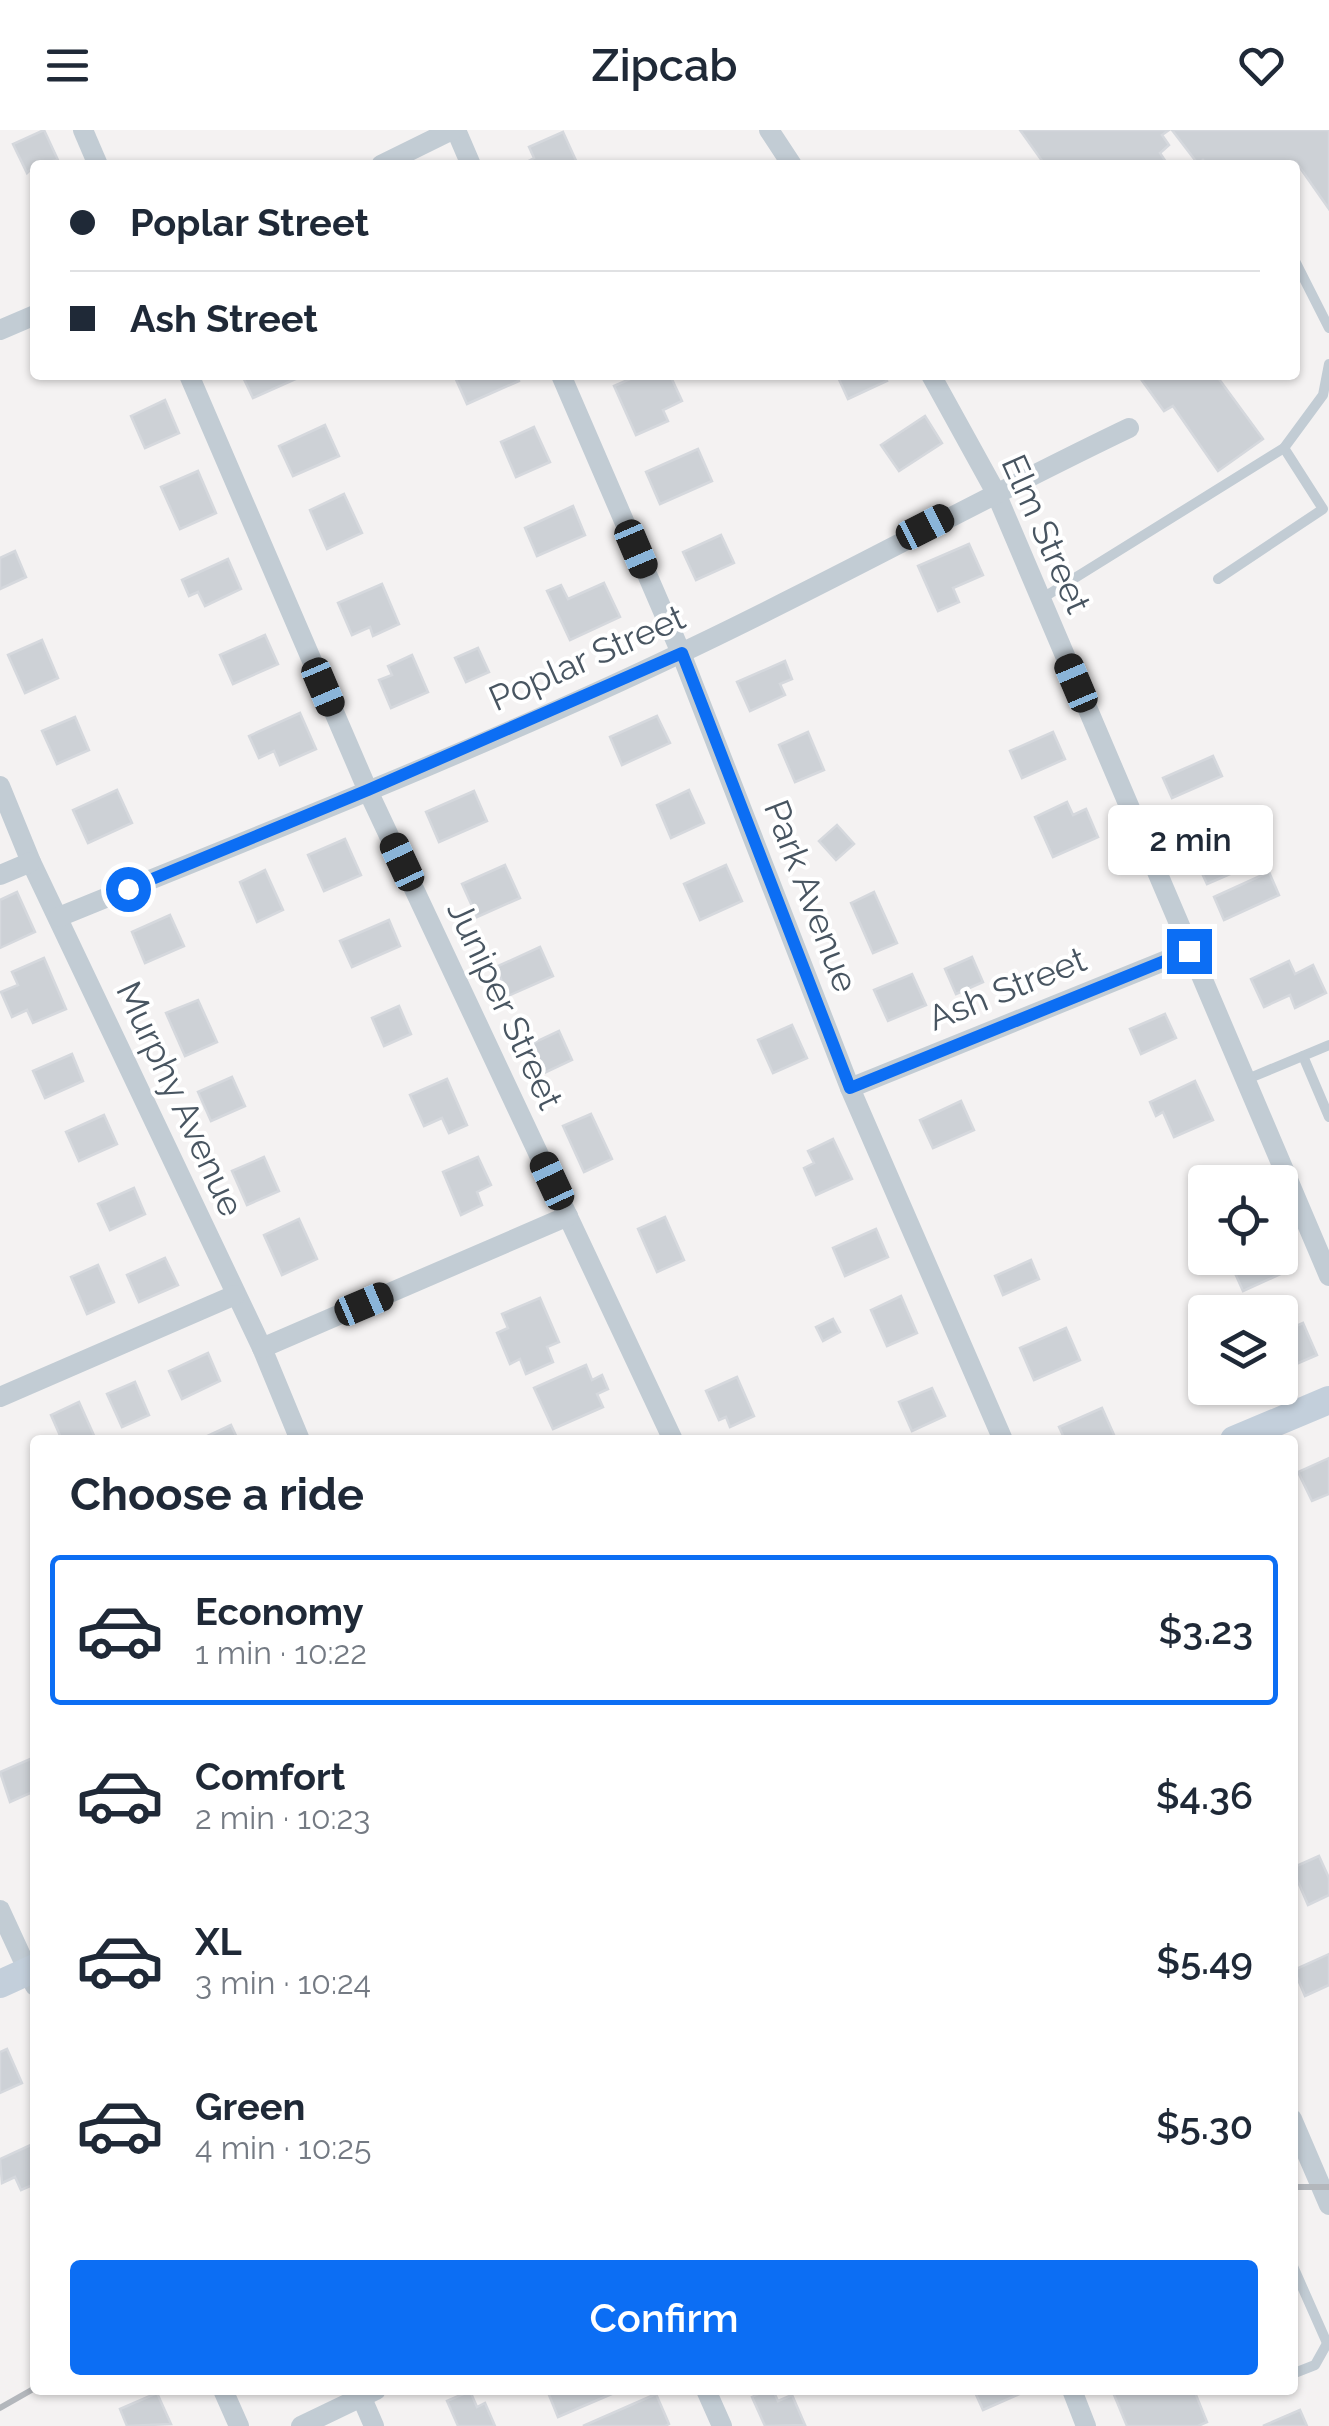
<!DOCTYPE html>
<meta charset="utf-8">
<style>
:root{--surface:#fff;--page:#f6f6f7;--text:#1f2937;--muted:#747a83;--line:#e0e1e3;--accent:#0c6ef4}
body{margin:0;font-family:Raleway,sans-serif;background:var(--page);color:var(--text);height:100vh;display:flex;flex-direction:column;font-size:38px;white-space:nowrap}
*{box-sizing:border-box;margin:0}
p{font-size:32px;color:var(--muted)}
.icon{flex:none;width:55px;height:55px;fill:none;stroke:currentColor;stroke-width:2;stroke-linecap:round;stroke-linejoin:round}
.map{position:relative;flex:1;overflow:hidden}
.panel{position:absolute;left:30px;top:1305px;width:1268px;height:960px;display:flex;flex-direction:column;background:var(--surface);border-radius:10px;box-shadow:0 2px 8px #0004}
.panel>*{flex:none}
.banner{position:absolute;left:30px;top:30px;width:1270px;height:220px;border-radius:10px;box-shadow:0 2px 8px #0004;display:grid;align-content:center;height:220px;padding:0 40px;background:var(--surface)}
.fabs{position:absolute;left:1188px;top:1035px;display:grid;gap:20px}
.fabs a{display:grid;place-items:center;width:110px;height:110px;border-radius:10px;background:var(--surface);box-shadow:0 2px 8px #0004;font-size:50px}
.end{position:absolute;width:45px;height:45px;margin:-22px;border:12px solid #0c6ef4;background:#fff;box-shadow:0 0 0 5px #fff}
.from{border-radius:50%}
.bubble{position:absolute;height:70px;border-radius:10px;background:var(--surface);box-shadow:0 2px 8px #0004;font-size:32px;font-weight:600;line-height:70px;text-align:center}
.car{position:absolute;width:30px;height:60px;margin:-30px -15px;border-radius:12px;box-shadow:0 0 8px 2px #0007;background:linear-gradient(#222 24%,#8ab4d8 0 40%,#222 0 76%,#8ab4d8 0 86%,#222 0)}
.banner b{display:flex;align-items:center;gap:35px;height:95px;font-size:38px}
.banner b+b{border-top:2px solid var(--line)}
.banner i{width:25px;height:25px;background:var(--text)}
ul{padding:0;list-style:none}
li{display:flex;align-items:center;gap:30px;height:150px;margin:0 20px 15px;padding:0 20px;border:5px solid transparent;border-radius:10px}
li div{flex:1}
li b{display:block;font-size:38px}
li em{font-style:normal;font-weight:600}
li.active{border-color:var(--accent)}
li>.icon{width:90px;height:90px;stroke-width:1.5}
h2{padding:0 40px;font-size:45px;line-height:120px}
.cta{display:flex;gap:20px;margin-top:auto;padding:20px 40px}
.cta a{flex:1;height:115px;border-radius:10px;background:var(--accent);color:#fff;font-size:40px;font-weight:600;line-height:115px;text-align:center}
header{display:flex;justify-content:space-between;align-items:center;height:130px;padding:0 40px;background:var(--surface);font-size:45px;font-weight:600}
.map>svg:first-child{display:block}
.building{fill:#cdd1d6;stroke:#d5d8dd;stroke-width:2.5}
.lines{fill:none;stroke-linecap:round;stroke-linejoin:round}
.lane{stroke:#c2ccd4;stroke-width:10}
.street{stroke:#c2ccd4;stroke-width:20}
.secondary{stroke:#c3cfdb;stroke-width:28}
.rail{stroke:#b3b7bc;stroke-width:6}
.route{stroke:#0c6ef4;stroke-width:12}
.labels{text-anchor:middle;stroke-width:8;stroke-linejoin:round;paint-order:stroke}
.street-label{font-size:35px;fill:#485561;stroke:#fff}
</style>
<header><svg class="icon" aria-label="menu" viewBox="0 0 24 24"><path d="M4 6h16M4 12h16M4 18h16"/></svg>Zipcab<svg class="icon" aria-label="heart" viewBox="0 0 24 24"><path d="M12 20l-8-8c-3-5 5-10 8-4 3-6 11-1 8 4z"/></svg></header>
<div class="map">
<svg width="1329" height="2296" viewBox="0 0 1329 2296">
<rect width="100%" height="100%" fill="#f4f2f2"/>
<!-- building -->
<g class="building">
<path d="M44,0L58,30L35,35L27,43L13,14Z"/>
<path d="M1020,0H1169L1162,5L1169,15L1160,23L1168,35H1045Z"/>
<path d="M1172,0H1329V79L1296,32L1207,35L1203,30L1198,34Z"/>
<path d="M563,2L578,35H521L534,28L529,17Z"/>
<path d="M242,245H296L298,248L253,268Z"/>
<path d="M454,245H517L519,251L467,274Z"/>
<path d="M639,245H670L682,271L663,280L668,291L636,305L614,256Z"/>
<path d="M837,245H884L887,251L848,269Z"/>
<path d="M1138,245H1216L1263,309L1218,341L1173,276L1164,281Z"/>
<path d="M165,270L179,303L145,318L131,286Z"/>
<path d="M925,286L942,313L899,341L881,315Z"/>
<path d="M325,295L339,326L293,346L279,316Z"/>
<path d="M534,297L550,332L516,347L501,312Z"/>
<path d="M698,319L712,351L660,374L646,342Z"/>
<path d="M198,341L216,383L180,399L161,357Z"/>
<path d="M344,364L362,403L327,419L310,380Z"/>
<path d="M573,376L585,405L537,426L525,398Z"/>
<path d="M721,405L734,433L696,450L683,422Z"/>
<path d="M969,414L983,445L953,458L959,472L938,481L918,436Z"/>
<path d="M15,421L26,447L0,459V428Z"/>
<path d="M228,429L241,459L205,476L198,462L189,466L182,450Z"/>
<path d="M604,453L620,487L570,510L547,461L561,455L568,469Z"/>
<path d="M382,454L399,494L373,506L370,497L352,505L338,473Z"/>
<path d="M265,505L278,534L233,554L220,525Z"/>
<path d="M42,510L58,548L25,563L8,525Z"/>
<path d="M478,518L489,542L466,552L455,528Z"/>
<path d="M412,525L428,562L391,578L379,550L392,545L388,536Z"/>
<path d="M785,531L792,549L780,554L785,565L750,581L737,552Z"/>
<path d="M300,583L316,619L280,635L274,621L259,628L249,606Z"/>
<path d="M657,586L670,613L622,635L610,607Z"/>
<path d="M75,587L89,620L57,634L42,601Z"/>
<path d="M808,602L824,640L795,652L779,615Z"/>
<path d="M1053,602L1065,629L1022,648L1010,621Z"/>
<path d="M1213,626L1222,646L1172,668L1163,648Z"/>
<path d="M117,660L132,693L88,713L73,680Z"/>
<path d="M689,660L704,693L671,708L657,675Z"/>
<path d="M474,661L487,691L439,712L426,682Z"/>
<path d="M1067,672L1073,685L1086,679L1098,707L1053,727L1035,687Z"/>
<path d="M837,695L854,714L836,730L819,711Z"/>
<path d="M1240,706L1253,734L1207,754L1194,726Z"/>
<path d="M345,709L361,745L324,761L308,725Z"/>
<path d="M505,735L520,768L477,787L462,754Z"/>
<path d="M726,735L742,771L700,790L684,754Z"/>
<path d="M265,740L283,780L257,792L240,752Z"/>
<path d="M1269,742L1279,765L1224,790L1214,767Z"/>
<path d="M17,762L35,802L0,818V770Z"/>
<path d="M874,762L897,813L873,823L851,773Z"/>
<path d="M170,785L184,816L145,833L132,802Z"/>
<path d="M389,790L400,816L352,837L340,811Z"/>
<path d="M540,817L553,846L508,866L496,837Z"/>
<path d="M972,827L983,852L956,864L945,839Z"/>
<path d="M44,828L66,879L33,893L27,880L12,887L1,862L18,855L12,842Z"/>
<path d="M1289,831L1295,844L1313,835L1326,863L1295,878L1290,865L1264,877L1251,849Z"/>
<path d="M912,844L926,875L888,891L874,860Z"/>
<path d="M198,870L217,912L185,926L166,883Z"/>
<path d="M399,876L411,904L384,916L372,888Z"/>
<path d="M1165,884L1176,908L1141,924L1130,899Z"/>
<path d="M792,895L807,928L773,943L758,910Z"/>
<path d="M559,901L572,930L544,943L531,914Z"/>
<path d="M72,924L83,951L45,968L33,941Z"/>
<path d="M232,947L245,976L211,991L198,962Z"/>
<path d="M447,949L467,995L449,1003L442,988L424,996L410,965Z"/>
<path d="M1195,951L1213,990L1174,1007L1163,982L1156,986L1150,972Z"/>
<path d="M961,971L974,1000L933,1018L920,990Z"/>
<path d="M591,984L612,1029L584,1042L563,996Z"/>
<path d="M104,985L117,1014L79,1031L66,1002Z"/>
<path d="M833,1009L852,1049L816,1065L804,1038L814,1033L808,1021Z"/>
<path d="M264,1027L279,1061L247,1075L232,1041Z"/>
<path d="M478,1027L491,1055L477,1062L482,1075L461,1085L443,1042Z"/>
<path d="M1233,1039L1239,1052H1205L1204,1085L1192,1058Z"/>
<path d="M134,1058L145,1084L110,1100L98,1074Z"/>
<path d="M665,1087L684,1130L657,1142L638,1099Z"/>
<path d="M299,1089L317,1129L282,1145L264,1105Z"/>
<path d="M876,1099L888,1127L845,1146L833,1118Z"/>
<path d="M165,1128L178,1155L139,1172L127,1145Z"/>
<path d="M1241,1128H1276L1283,1143L1243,1161L1230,1132Z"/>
<path d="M1031,1130L1039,1149L1003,1165L995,1146Z"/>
<path d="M98,1135L114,1172L87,1184L71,1147Z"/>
<path d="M901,1166L917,1203L887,1216L871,1180Z"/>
<path d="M540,1168L559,1212L547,1217L553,1232L526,1244L520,1229L510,1234L497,1203L508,1198L502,1184Z"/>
<path d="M833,1189L840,1202L823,1211L816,1197Z"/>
<path d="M1303,1193L1317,1225L1280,1241V1203Z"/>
<path d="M1066,1198L1080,1230L1034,1250L1020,1218Z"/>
<path d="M208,1223L220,1251L182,1269L169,1241Z"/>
<path d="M586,1235L592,1250L602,1245L608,1259L597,1264L603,1277L553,1299L534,1258Z"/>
<path d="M737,1247L754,1286L730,1297L726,1287L719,1290L706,1261Z"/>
<path d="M135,1252L149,1285L122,1297L107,1264Z"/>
<path d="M932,1258L945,1286L912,1301L899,1272Z"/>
<path d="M79,1272L96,1310H62L51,1285Z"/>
<path d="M1102,1278L1115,1307L1065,1310L1059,1297Z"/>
<path d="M231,1295L238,1310H199Z"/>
<path d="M1329,1328V1364L1312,1371L1298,1342Z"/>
<path d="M35,1627V1661L10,1672L0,1642Z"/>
<path d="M1319,1726L1329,1748V1765L1308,1775L1292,1738Z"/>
<path d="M1329,1824V1855L1305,1866L1294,1840Z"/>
<path d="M7,1919L22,1953L0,1963V1922Z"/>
<path d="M35,2013V2054L21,2060L15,2047L2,2053L0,2029Z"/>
<path d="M547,2260H621L558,2287Z"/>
<path d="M766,2260H773L778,2271L792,2265L805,2295L765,2296L752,2267Z"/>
<path d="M974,2260H1024V2262L983,2280Z"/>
<path d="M1112,2260H1194L1207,2292L1198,2296H1127Z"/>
<path d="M470,2261L477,2277L485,2273L495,2296H458L447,2271Z"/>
<path d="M157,2263L171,2294L127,2296L120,2279Z"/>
<path d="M656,2264L669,2294L665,2296H583Z"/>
<path d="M1300,2280L1307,2296H1263Z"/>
</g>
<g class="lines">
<!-- lane -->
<g class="lane">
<path d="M1295,131L1329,198"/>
<path d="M1218,449L1323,379L1284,318"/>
<path d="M1041,469L1284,318L1323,265L1329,234"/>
<path d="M1303,926L1329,987"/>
<path d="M1245,950L1329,915"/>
<path d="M1292,2134L1327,2213"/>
<path d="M1292,2244L1315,2235L1329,2210"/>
</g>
<!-- street -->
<g class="street">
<path d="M83,0L98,35"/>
<path d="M456,0L471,35"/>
<path d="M769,0L792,35"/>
<path d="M381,35L452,0"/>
<path d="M0,200L35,185"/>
<path d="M189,245L368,661L673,1310"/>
<path d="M561,245L681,523L850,958L1003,1310"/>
<path d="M931,245L995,361L1329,1146"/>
<path d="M0,656L31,732L262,1218L300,1310"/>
<path d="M0,745L31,732"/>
<path d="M59,787C267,702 478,620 681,523C832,452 978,370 1129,298"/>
<path d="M850,958L1189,821"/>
<path d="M262,1218L568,1086"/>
<path d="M0,1267L235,1165"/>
<path d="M0,1780L35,1856"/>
<path d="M1292,1989L1329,2075"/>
<path d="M223,2260L239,2296"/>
<path d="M706,2260L722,2296"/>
<path d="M1072,2260L1086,2296"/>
<path d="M361,2266L374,2296"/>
<path d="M301,2296L376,2260"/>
</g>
<!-- secondary -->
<g class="secondary">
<path d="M1234,1310L1329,1270"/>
<path d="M0,1854L35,1838"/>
</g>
<!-- rail -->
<g class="rail">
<path d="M1292,2057H1329"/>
<path d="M0,2278L35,2258"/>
</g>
</g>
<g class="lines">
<!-- route -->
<path class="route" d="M128,759L368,660L682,523L850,958L1189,821"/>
</g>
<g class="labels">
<!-- street labels -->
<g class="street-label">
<text transform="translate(1046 404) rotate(66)" y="12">Elm Street</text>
<text transform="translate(587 528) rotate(-24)" y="12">Poplar Street</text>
<text transform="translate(811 766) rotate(69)" y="12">Park Avenue</text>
<text transform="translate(1007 859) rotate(-22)" y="12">Ash Street</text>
<text transform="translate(505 875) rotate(65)" y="12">Juniper Street</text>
<text transform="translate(180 969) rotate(65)" y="12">Murphy Avenue</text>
</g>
</g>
</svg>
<div class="fabs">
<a><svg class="icon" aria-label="locate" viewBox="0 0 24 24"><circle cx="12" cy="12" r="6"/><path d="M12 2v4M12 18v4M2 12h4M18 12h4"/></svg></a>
<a><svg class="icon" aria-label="layers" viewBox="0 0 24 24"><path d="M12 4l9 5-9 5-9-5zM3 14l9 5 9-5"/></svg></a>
</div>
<i class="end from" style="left:128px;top:759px"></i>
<i class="end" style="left:1189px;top:821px"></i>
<div class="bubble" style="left:1108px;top:675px;width:165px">2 min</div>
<i class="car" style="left:925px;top:397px;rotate:63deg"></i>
<i class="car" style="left:636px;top:419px;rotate:157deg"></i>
<i class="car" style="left:1076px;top:553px;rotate:337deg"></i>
<i class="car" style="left:323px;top:557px;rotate:157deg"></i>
<i class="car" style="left:402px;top:732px;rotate:335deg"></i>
<i class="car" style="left:552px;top:1051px;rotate:335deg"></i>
<i class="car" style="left:364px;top:1174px;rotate:67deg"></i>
<div class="banner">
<b><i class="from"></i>Poplar Street</b>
<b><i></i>Ash Street</b>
</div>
<section class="panel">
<h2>Choose a ride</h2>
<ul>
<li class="active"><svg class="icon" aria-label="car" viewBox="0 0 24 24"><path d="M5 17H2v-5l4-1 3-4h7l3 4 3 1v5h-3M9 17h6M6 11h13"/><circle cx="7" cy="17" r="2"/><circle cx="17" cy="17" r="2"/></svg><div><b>Economy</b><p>1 min · 10:22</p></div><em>$3.23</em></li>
<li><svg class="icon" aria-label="car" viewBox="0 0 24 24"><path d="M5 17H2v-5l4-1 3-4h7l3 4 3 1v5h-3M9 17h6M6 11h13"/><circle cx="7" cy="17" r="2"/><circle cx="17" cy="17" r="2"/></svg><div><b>Comfort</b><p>2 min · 10:23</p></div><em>$4.36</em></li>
<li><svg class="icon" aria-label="car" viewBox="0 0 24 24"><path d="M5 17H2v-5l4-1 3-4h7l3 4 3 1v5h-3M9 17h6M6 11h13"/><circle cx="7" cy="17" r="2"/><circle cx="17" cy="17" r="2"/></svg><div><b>XL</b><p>3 min · 10:24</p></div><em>$5.49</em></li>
<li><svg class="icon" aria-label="car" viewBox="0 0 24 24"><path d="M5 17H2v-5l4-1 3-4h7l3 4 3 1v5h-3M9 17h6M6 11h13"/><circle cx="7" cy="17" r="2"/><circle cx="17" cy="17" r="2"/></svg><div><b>Green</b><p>4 min · 10:25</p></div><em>$5.30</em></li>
</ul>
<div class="cta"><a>Confirm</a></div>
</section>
</div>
